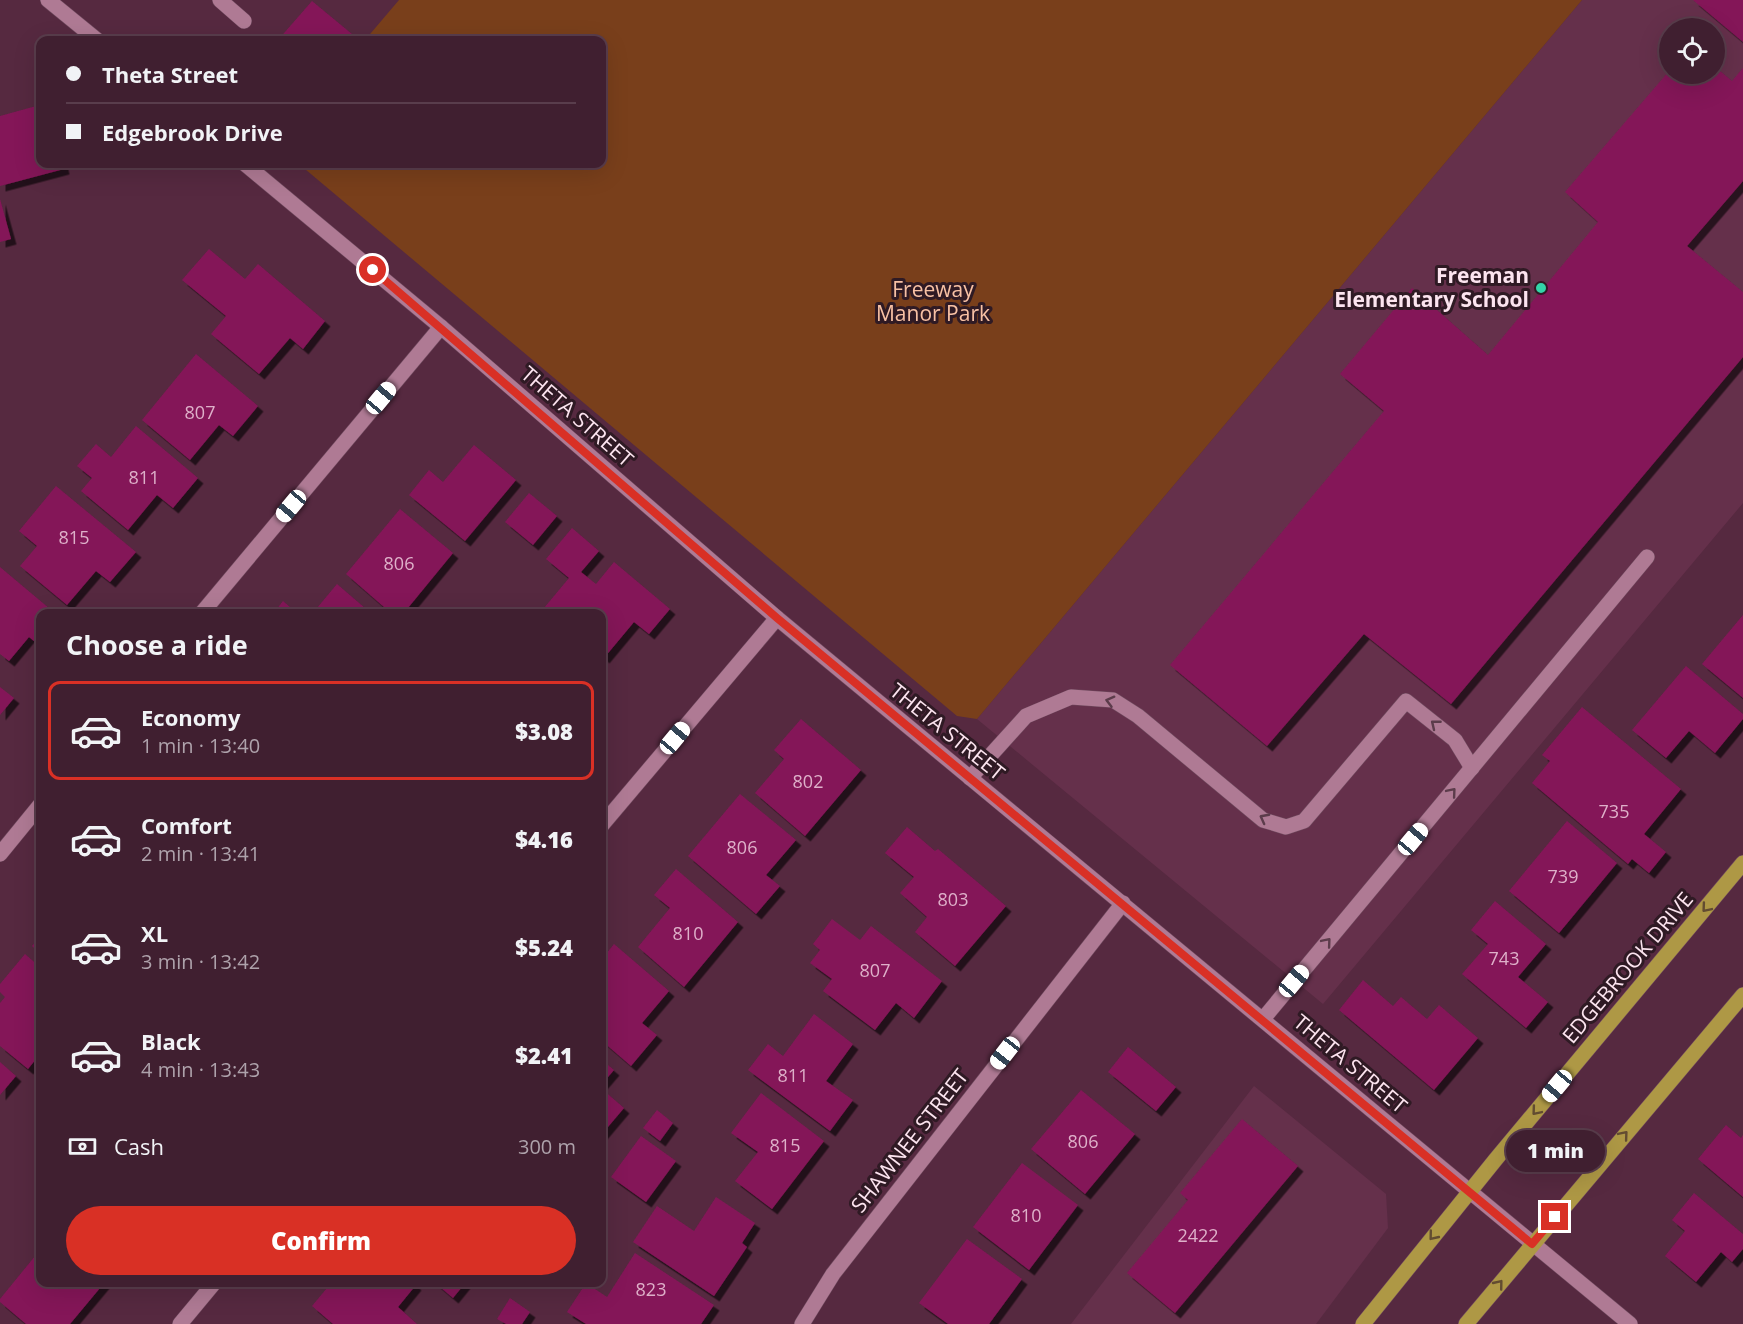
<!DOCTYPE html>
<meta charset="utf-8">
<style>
:root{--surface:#401f30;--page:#472738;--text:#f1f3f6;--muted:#aea2ab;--line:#593d4c;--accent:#d93025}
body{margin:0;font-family:"Open Sans",sans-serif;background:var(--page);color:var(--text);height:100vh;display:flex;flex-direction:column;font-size:22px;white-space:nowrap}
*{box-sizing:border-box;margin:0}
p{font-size:20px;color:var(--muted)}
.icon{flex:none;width:33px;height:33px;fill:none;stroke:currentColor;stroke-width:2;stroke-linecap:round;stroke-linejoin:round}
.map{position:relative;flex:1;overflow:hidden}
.panel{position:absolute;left:36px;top:609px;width:570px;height:678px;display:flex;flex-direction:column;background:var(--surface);border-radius:12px;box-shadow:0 6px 24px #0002,0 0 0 2px var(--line)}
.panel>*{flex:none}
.hud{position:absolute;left:36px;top:36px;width:570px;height:132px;border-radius:12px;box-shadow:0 6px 24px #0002,0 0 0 2px var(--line);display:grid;align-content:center;height:132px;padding:0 30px;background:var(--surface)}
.buttons{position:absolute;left:1659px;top:18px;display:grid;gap:12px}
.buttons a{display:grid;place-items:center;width:66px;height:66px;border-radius:50%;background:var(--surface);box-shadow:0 6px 24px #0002,0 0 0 2px var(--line);font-size:30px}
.end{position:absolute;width:27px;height:27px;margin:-14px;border:8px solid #d93025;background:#fff;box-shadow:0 0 0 3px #fff}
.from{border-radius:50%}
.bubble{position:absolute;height:42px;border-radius:21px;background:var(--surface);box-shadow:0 6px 24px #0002,0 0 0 2px var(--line);font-size:20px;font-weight:800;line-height:42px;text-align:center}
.car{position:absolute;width:18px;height:36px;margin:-18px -9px;border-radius:8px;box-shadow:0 0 4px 2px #0007;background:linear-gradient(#fff 24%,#345 0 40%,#fff 0 76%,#345 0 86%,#fff 0)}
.hud b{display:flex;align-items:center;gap:21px;height:57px;font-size:22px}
.hud b+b{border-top:2px solid var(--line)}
.hud i{width:15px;height:15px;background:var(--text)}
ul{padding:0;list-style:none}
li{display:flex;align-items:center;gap:18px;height:99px;margin:0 12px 9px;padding:0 18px;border:3px solid transparent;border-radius:12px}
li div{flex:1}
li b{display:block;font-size:22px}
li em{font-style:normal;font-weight:800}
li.on{border-color:var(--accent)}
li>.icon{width:54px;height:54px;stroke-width:1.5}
h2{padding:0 30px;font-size:27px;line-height:72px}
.pay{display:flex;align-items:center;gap:15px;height:66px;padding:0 30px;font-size:22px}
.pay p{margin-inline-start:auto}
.action{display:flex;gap:12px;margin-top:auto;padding:12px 30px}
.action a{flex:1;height:69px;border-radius:36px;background:var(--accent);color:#fff;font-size:24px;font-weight:800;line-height:69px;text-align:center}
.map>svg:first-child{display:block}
.built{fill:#65304b;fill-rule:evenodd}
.green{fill:#793f1b}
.building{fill:#841558;filter:url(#shadow)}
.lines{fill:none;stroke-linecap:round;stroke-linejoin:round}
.minor-casing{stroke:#704b5f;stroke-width:16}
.major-casing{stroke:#704b5f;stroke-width:16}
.minor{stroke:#af7a94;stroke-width:15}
.major{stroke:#ae9845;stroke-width:15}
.oneway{stroke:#5c3c4b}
.oneway2{stroke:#624c31}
.route{stroke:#d93025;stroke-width:8}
.poi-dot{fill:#33d4a8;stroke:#2f1a24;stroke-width:2}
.labels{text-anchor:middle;stroke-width:6;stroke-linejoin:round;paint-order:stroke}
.number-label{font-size:18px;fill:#deb0c9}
.poi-label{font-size:21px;font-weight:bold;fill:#fce4ef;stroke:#2f1a24;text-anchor:end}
.park-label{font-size:21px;fill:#f8c1a4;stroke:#2f1a24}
.street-label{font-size:21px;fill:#fce4ef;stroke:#2f1a24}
</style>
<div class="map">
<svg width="1743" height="1324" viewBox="0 0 1743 1324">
<defs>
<filter id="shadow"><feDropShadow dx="5.5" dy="5.5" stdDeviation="0" flood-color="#0009"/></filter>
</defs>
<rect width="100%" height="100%" fill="#562940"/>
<!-- built -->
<g class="built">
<path d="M1582,0H1743V503L1323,1004L977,719ZM1670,28H1714V74H1670Z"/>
<path d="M1254,1086L1386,1194L1388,1228L1316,1324H1071Z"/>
</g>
<!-- green -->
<path class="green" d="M399,0H1582L977,719L957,716L299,164H602V40H365Z"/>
<!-- building -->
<g class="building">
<path d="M1693,0H1743V42Z"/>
<path d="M312,1L358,39L357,40H278Z"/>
<path d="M1714,66L1732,81L1743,68V181L1687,246L1743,292V357L1451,704L1364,634L1267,746L1170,665L1384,411L1340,374L1412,288L1488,355L1598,222L1565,192L1670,70V74H1714Z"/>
<path d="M40,105V164H63L64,169L0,186V116Z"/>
<path d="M0,199L11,239L0,242Z"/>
<path d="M209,249L245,279L258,264L325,321L303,349L290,338L259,374L211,334L226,316L182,280Z"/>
<path d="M196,354L258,406L233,436L219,425L190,460L142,420Z"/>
<path d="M136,426L198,478L173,508L157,495L128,530L81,491L92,478L77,466L96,444L111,457Z"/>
<path d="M474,445L516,480L465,541L409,495L429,470L443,482Z"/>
<path d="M56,486L136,552L110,582L96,571L67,605L20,566L37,546L19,531Z"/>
<path d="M529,493L557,516L533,545L505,522Z"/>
<path d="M400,509L453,553L403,614H392L346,574Z"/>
<path d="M572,528L599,551L581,572L596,584L614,562L670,609L649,634L634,622L604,658L602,656V614H551L544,608L569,578L546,559Z"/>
<path d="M0,567L56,614H40V646L29,637L9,661L0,654Z"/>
<path d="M337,584L372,614H312Z"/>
<path d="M283,601L298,614H273Z"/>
<path d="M1743,615V698L1702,664Z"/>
<path d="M1686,666L1743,714V719L1715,753L1689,731L1666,758L1632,730Z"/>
<path d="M0,687L14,698L0,715Z"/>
<path d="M1582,707L1681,789L1644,834L1666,852L1649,873L1632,859L1628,864L1532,783L1550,761L1542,755Z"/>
<path d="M801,719L861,770L805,836L755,793L784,759L774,750Z"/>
<path d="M740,794L796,840L766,875L780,886L756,914L688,856Z"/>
<path d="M1567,821L1617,863L1559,933L1509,891Z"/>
<path d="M907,827L935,851L938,849L1006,906L955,966L915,932L927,917L900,893L914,877L885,853Z"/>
<path d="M676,869L738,922L684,987L638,947L670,908L654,895Z"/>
<path d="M1495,901L1546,944L1518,977L1548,1002L1526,1028L1462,974L1488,944L1471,930Z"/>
<path d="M832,919L860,940L871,926L942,981L914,1018L896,1003L875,1030L823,991L832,979L810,963L820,950L813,944Z"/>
<path d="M40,937V953L32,946Z"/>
<path d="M614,944L669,991L642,1023L657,1035L631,1066L602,1041V959Z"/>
<path d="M25,954L40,967V1054L28,1069L0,1046V1003L5,997L0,992V984Z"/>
<path d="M1363,980L1393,1006L1401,997L1427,1019L1439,1005L1478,1038L1434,1090L1339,1010Z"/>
<path d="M814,1014L853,1044L826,1081L853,1100L830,1131L748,1070L768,1044L783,1056Z"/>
<path d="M1128,1047L1176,1087L1156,1111L1108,1072Z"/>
<path d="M602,1060L614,1070L602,1084Z"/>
<path d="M0,1062L16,1076L0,1095Z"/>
<path d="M602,1089L624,1108L602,1134Z"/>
<path d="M1081,1090L1135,1134L1085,1194L1031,1149Z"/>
<path d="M761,1093L824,1141L772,1209L735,1181L758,1152L731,1133Z"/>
<path d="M657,1110L673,1123L660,1141L643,1128Z"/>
<path d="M1242,1119L1298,1166L1175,1313L1127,1273L1188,1200L1180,1193Z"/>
<path d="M1726,1125L1741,1138L1743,1135V1197L1698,1159Z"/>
<path d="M641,1136L676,1161L646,1202L611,1177Z"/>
<path d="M1022,1163L1078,1205L1029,1270L973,1227Z"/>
<path d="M1694,1193L1743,1234V1249L1732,1262L1721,1252L1696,1282L1665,1256L1685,1231L1672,1220Z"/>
<path d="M716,1197L755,1223L742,1243L747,1247L714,1296L633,1242L657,1206L694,1231Z"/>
<path d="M967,1239L1022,1279L989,1324H948L919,1303Z"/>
<path d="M40,1250V1282H105L70,1324H26L0,1302V1299Z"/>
<path d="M635,1253L714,1305L701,1324H586L567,1312L586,1283L607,1297Z"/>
<path d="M332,1282H413L416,1285L398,1307L417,1324H333L312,1306Z"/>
<path d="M434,1282H466L453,1298Z"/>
<path d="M510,1298L530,1312L522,1324H506L497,1319Z"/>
</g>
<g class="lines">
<defs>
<g id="minor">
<path d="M48,0L97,40"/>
<path d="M220,0L244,21"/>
<path d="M245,164L441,327L777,618L1630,1324"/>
<path d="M201,614L441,327"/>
<path d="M970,778L1026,716L1071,697L1113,700L1138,716L1263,820L1286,827L1304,821L1406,701L1455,740L1472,768"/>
<path d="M602,825L777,618"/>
<path d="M0,854L40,805"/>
<path d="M1263,1019L1647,557"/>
<path d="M180,1324L215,1282"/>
<path d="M802,1324L833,1274L1123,903"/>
</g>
<g id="major">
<path d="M1363,1324L1496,1159L1743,863"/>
<path d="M1466,1324L1743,995"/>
</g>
</defs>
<!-- minor casing -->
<use href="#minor" class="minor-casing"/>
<!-- major casing -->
<use href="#major" class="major-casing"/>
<!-- minor -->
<use href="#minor" class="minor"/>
<!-- major -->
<use href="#major" class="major"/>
</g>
<!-- one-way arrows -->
<defs><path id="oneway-chevron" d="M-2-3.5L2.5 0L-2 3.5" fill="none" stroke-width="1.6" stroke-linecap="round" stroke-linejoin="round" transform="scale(1.5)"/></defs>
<g class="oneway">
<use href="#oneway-chevron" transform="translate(1110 701) rotate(-165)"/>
<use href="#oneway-chevron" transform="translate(1435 724) rotate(-141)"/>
<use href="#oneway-chevron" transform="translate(1452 792) rotate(-50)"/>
<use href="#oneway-chevron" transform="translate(1264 818) rotate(-152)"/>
<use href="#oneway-chevron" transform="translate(1327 942) rotate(-50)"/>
</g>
<g class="oneway2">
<use href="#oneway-chevron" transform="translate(1706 908) rotate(130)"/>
<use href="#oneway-chevron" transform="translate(1536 1111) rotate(130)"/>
<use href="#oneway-chevron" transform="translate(1624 1135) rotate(-50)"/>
<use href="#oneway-chevron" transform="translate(1433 1236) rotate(129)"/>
<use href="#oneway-chevron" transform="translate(1499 1284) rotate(-51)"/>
</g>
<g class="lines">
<!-- route -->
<path class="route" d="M373,270L777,618L1532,1244L1555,1217"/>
</g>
<!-- markers -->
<circle class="poi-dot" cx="1541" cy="288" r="6"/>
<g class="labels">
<!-- number labels -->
<g class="number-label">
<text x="200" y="419">807</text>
<text x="144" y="484">811</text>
<text x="74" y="544">815</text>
<text x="399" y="570">806</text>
<text x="808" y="788">802</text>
<text x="1614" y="818">735</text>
<text x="742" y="854">806</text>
<text x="1563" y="883">739</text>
<text x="953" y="906">803</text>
<text x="688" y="940">810</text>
<text x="1504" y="965">743</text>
<text x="875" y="977">807</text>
<text x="793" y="1082">811</text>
<text x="1083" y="1148">806</text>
<text x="785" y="1152">815</text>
<text x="1026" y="1222">810</text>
<text x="1198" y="1242">2422</text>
<text x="651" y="1296">823</text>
</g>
<!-- poi labels -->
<g class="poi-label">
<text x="1529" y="283">Freeman<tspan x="1529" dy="24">Elementary School</tspan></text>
</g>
<!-- park labels -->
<g class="park-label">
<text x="933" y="297">Freeway<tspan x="933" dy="24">Manor Park</tspan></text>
</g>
<!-- street labels -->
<g class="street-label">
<text transform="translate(577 417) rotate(41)" y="7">THETA STREET</text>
<text transform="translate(947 732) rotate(39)" y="7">THETA STREET</text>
<text transform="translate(1628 968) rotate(-50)" y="7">EDGEBROOK DRIVE</text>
<text transform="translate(1350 1064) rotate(40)" y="7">THETA STREET</text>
<text transform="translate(910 1141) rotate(-52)" y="7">SHAWNEE STREET</text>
</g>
</g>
</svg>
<div class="buttons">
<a><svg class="icon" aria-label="locate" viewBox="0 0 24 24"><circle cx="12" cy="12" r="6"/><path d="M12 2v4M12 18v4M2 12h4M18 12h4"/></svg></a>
</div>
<i class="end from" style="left:373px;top:270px"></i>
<i class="end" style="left:1555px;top:1217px"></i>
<div class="bubble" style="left:1506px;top:1130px;width:99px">1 min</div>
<i class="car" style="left:381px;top:398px;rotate:40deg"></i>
<i class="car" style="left:291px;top:506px;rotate:220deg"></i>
<i class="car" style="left:675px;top:738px;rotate:40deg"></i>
<i class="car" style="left:1413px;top:839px;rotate:40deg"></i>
<i class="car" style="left:1294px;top:981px;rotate:40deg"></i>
<i class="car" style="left:1005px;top:1053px;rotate:218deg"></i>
<i class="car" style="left:1557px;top:1086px;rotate:220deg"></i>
<div class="hud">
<b><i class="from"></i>Theta Street</b>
<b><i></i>Edgebrook Drive</b>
</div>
<section class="panel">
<h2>Choose a ride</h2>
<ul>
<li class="on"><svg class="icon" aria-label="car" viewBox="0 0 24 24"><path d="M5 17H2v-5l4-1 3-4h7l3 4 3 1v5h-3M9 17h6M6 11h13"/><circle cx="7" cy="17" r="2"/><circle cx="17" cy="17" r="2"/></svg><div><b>Economy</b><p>1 min · 13:40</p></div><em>$3.08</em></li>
<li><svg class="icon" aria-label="car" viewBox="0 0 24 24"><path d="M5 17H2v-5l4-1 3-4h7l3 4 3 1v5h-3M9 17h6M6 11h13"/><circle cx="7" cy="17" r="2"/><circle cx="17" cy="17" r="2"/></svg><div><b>Comfort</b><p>2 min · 13:41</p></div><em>$4.16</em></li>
<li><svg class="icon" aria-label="car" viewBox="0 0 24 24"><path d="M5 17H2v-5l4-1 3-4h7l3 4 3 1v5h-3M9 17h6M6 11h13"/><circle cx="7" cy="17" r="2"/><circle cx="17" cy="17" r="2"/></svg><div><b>XL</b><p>3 min · 13:42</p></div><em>$5.24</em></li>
<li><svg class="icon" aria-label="car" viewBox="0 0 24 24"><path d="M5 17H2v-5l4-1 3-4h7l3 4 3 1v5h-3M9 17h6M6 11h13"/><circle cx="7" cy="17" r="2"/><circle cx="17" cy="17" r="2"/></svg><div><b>Black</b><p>4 min · 13:43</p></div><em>$2.41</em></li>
</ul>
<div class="pay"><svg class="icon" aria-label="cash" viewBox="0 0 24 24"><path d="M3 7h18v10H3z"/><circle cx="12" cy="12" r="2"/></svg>Cash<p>300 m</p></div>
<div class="action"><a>Confirm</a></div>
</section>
</div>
